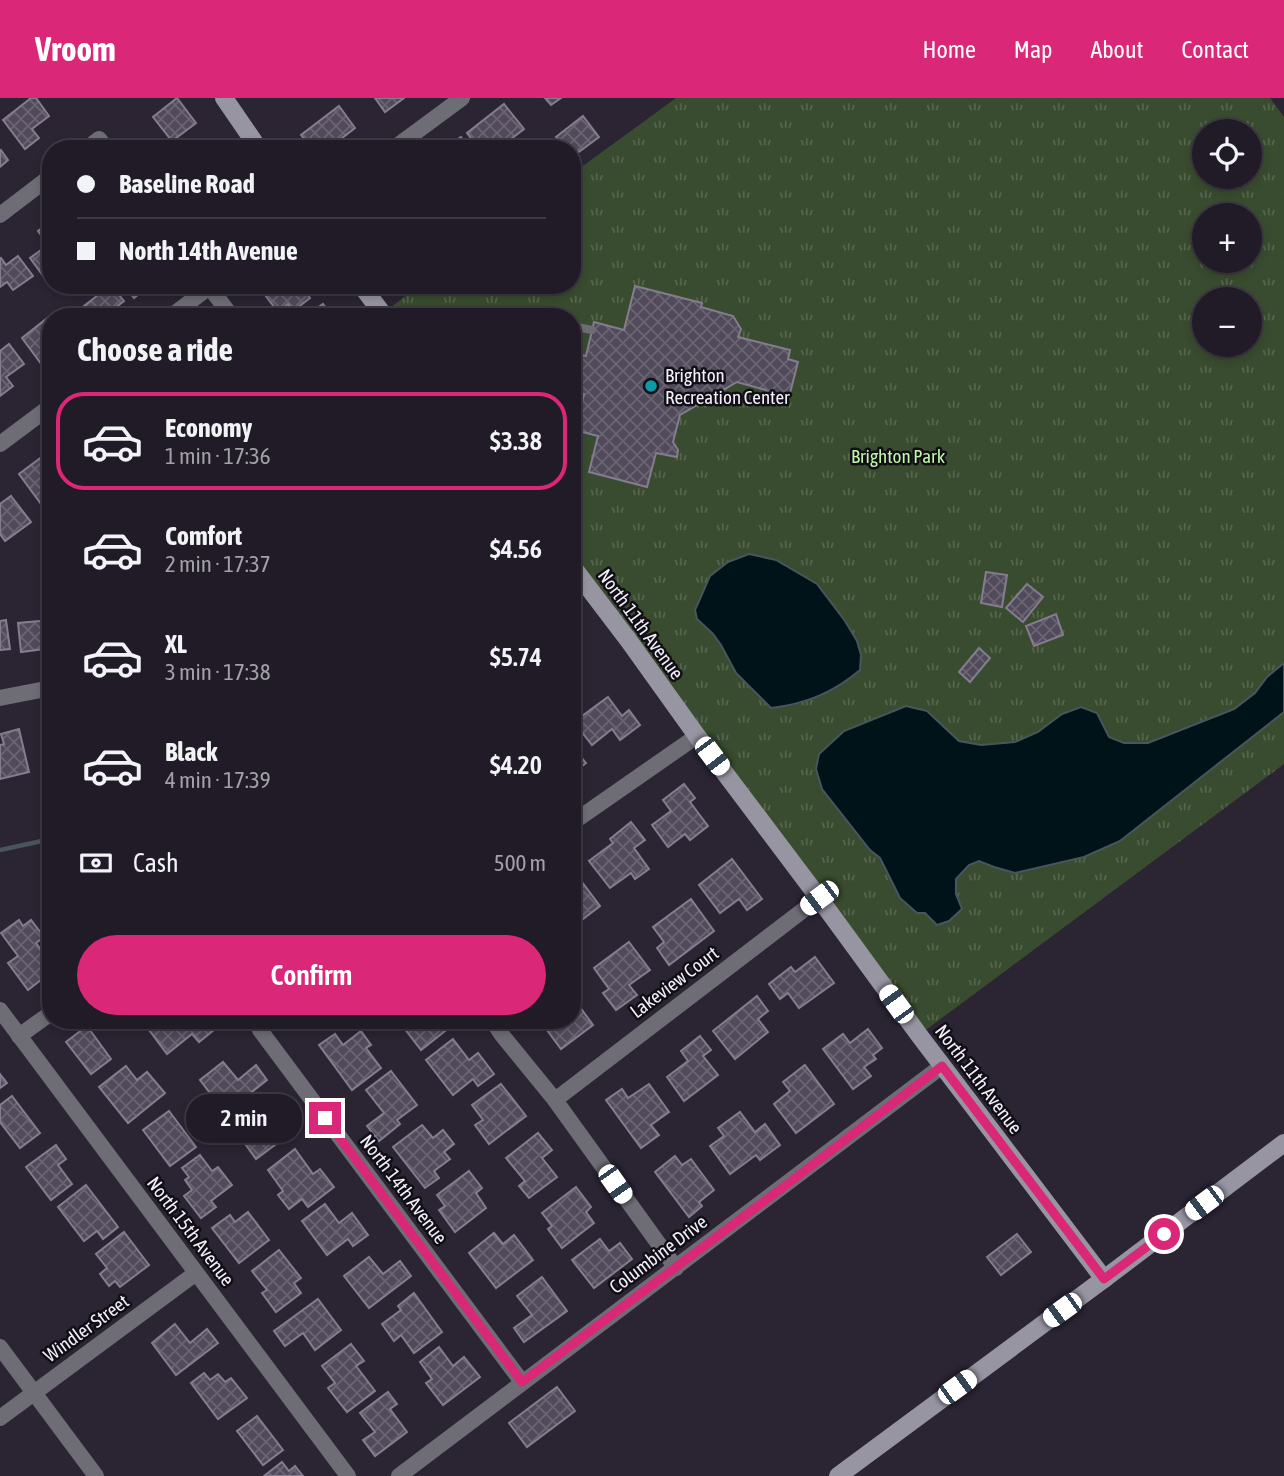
<!DOCTYPE html>
<meta charset="utf-8">
<style>
:root{--surface:#201b26;--page:#28242e;--text:#f1f3f6;--muted:#a2a1a7;--line:#3d3943;--accent:#db2777}
body{margin:0;font-family:"Asap Condensed",sans-serif;background:var(--page);color:var(--text);height:100vh;display:flex;flex-direction:column;font-size:26px;white-space:nowrap}
*{box-sizing:border-box;margin:0}
p{font-size:23px;color:var(--muted)}
.icon{flex:none;width:38px;height:38px;fill:none;stroke:currentColor;stroke-width:2;stroke-linecap:round;stroke-linejoin:round}
.map{position:relative;flex:1;overflow:hidden}
.drawer{position:absolute;left:42px;top:210px;width:539px;height:721px;display:flex;flex-direction:column;background:var(--surface);border-radius:28px;box-shadow:0 4px 10px #0003,0 0 0 2px var(--line)}
.drawer>*{flex:none}
.guide{position:absolute;left:42px;top:42px;width:539px;height:154px;border-radius:28px;box-shadow:0 4px 10px #0003,0 0 0 2px var(--line);display:grid;align-content:center;height:154px;padding:0 35px;background:var(--surface)}
.buttons{position:absolute;left:1192px;top:21px;display:grid;gap:14px}
.buttons a{display:grid;place-items:center;width:70px;height:70px;border-radius:50%;background:var(--surface);box-shadow:0 4px 10px #0003,0 0 0 2px var(--line);font-size:35px}
.end{position:absolute;width:32px;height:32px;margin:-16px;border:9px solid #db2777;background:#fff;box-shadow:0 0 0 4px #fff}
.from{border-radius:50%}
.bubble{position:absolute;height:49px;border-radius:24px;background:var(--surface);box-shadow:0 4px 10px #0003,0 0 0 2px var(--line);font-size:23px;font-weight:600;line-height:49px;text-align:center}
.car{position:absolute;width:21px;height:42px;margin:-21px -10px;border-radius:9px;box-shadow:0 0 5px 2px #0007;background:linear-gradient(#fff 24%,#345 0 40%,#fff 0 76%,#345 0 86%,#fff 0)}
.guide b{display:flex;align-items:center;gap:24px;height:66px;font-size:26px}
.guide b+b{border-top:2px solid var(--line)}
.guide i{width:18px;height:18px;background:var(--text)}
ul{padding:0;list-style:none}
li{display:flex;align-items:center;gap:21px;height:98px;margin:0 14px 10px;padding:0 21px;border:4px solid transparent;border-radius:28px}
li div{flex:1}
li b{display:block;font-size:26px}
li em{font-style:normal;font-weight:600}
li.on{border-color:var(--accent)}
li>.icon{width:63px;height:63px;stroke-width:1.5}
h2{padding:0 35px;font-size:32px;line-height:84px}
.pay{display:flex;align-items:center;gap:18px;height:77px;padding:0 35px;font-size:26px}
.pay p{margin-inline-start:auto}
.primary-button{display:flex;gap:14px;margin-top:auto;padding:14px 35px}
.primary-button a{flex:1;height:80px;border-radius:42px;background:var(--accent);color:#fff;font-size:28px;font-weight:600;line-height:80px;text-align:center}
header{display:flex;align-items:center;gap:42px;box-sizing:border-box;height:98px;padding:0 35px;background:var(--accent);color:#fff}
header strong{font-size:33px}
nav{display:flex;gap:38px;margin-inline-start:auto;font-size:24px}
.map>svg:first-child{display:block}
.park{fill:url(#park-tufts);fill-rule:evenodd}
.water{fill:#001319;stroke:#49555d;stroke-width:2}
.lines{fill:none;stroke-linecap:round;stroke-linejoin:round}
.stream{stroke:#49555d;stroke-width:4.5}
.building{fill:url(#building-cross-hatch);stroke:#847d90;stroke-width:2}
.lane{stroke:#6e6d75;stroke-width:8}
.street{stroke:#6e6d75;stroke-width:16}
.secondary{stroke:#9795a2;stroke-width:18}
.route{stroke:#db2777;stroke-width:9}
.culture-dot{fill:#0f9aa8;stroke:#110f15;stroke-width:2.5}
.labels{text-anchor:middle;stroke-width:5;stroke-linejoin:round;paint-order:stroke}
.poi-label{font-size:19px;fill:#f4f0fb;stroke:#110f15;text-anchor:start}
.park-label{font-size:19px;fill:#c1f6a8;stroke:#110f15}
.street-label{font-size:19px;fill:#f4f0fb;stroke:#110f15}
</style>
<header>
<strong>Vroom</strong>
<nav><a>Home</a><a>Map</a><a>About</a><a>Contact</a></nav>
</header>
<div class="map">
<svg width="1284" height="1378" viewBox="0 0 1284 1378">
<defs>
<pattern id="park-tufts" width="24" height="20" patternUnits="userSpaceOnUse" patternTransform="scale(1.75)"><rect width="24" height="20" fill="#394c2f"/><path d="M3 7l-1-3M5 7V3M7 7l1-3M15 17l-1-3M17 17v-4M19 17l1-3" fill="none" stroke="#56664e"/></pattern>
<pattern id="building-cross-hatch" width="8" height="8" patternUnits="userSpaceOnUse" patternTransform="scale(1.75)"><rect width="8" height="8" fill="#504a5a"/><path d="M0 0l8 8M0 8l8-8" fill="none" stroke="#6a6473"/></pattern>
</defs>
<rect width="100%" height="100%" fill="#2a2433"/>
<!-- park -->
<path class="park" d="M676,0H1270L1284,19V666L919,937L572,468V219H385L382,216L420,187H572V76ZM1204,33H1250V79H1204ZM1204,117H1250V163H1204ZM1204,201H1250V247H1204Z"/>
<!-- water -->
<g class="water">
<path d="M749,456L776,462L817,486L845,523L857,543L861,557L860,572C833,595 805,606 771,610L736,575L721,547L713,536L697,521L695,512L710,478L728,464Z"/>
<path d="M1284,565V614L1120,743L1084,759L1015,775L994,769L979,763L969,767L956,781V796L962,811L949,823L937,827L925,815H917L900,800L880,760L870,752L822,691L816,671L819,656L844,633L906,608L927,613L959,643L981,647L1015,644L1038,634L1062,616L1081,609L1097,615L1109,639L1124,645H1148L1234,611L1255,595L1267,579Z"/>
</g>
<g class="lines">
<!-- stream -->
<g class="stream">
<path d="M572,531L580,525"/>
<path d="M0,752L51,741"/>
</g>
</g>
<!-- building -->
<g class="building">
<path d="M31,0H36L49,18L32,31L39,40L25,51L3,22Z"/>
<path d="M177,0L196,25L172,43L153,19Z"/>
<path d="M375,0H404L385,14Z"/>
<path d="M545,0H561L551,7Z"/>
<path d="M504,6L524,31L499,50L496,46L490,51H479L467,35Z"/>
<path d="M339,8L355,30L328,51H312L301,37Z"/>
<path d="M583,18L599,39L572,59V51H565L556,39Z"/>
<path d="M461,39L470,51H444Z"/>
<path d="M1,52L8,62L0,69V53Z"/>
<path d="M51,123V174L44,179L30,160L48,147L38,133Z"/>
<path d="M18,158L33,178L13,192L7,184L0,189V161L1,160L6,167Z"/>
<path d="M111,187L124,203L103,219H78L75,215Z"/>
<path d="M124,187H150L134,200Z"/>
<path d="M278,187H309L304,191L310,200L293,213L288,206L278,214L265,197Z"/>
<path d="M635,188L702,205L701,209L733,218L741,231L738,239L790,252L788,261L798,264L788,303L769,298L766,292L737,284L680,317L673,344L678,352L677,359L656,355L647,389L589,374L598,338L575,332L584,296L572,293V255L586,258L594,224L624,232Z"/>
<path d="M323,206L333,219H305Z"/>
<path d="M51,217V260L42,267L22,240Z"/>
<path d="M9,246L24,266L6,279L13,288L0,298V253Z"/>
<path d="M51,352V398L41,406L19,376Z"/>
<path d="M11,398L31,424L5,443L0,436V406Z"/>
<path d="M986,474L1007,477L1002,509L981,505Z"/>
<path d="M1027,486L1043,499L1023,524L1006,510Z"/>
<path d="M1056,516L1063,537L1034,548L1026,528Z"/>
<path d="M6,522L10,551L0,552V523Z"/>
<path d="M51,522V550L21,554L18,525Z"/>
<path d="M979,550L990,560L970,584L959,574Z"/>
<path d="M608,599L622,618L629,612L640,627L620,642L612,631L592,647L574,624Z"/>
<path d="M51,625V664L50,665L43,626Z"/>
<path d="M19,631L29,674L0,681V647L4,646L1,636Z"/>
<path d="M572,648L586,665L572,676Z"/>
<path d="M684,686L695,700L690,704L708,728L690,742L685,736L668,749L652,727L671,713L663,702Z"/>
<path d="M631,724L645,742L634,750L649,771L635,781L631,775L610,790L589,763L613,745L610,741Z"/>
<path d="M732,761L762,801L747,812L739,801L720,815L699,787Z"/>
<path d="M573,772L600,808L583,821L579,815L572,820Z"/>
<path d="M691,801L714,833L669,867L657,850L664,844L653,829Z"/>
<path d="M19,822L23,828L31,822L44,839L36,845L51,865V874L28,892L8,865L18,858L1,835Z"/>
<path d="M629,844L650,872L629,887L637,897L616,912L603,895L609,891L594,870Z"/>
<path d="M815,859L834,885L799,910L788,895L780,901L769,886L791,869L795,874Z"/>
<path d="M572,898L593,927L561,951L544,928L550,924L549,922H572Z"/>
<path d="M757,898L768,913L758,921L768,934L735,961L713,933Z"/>
<path d="M153,922H211L209,924L215,931L199,944L192,936L167,956L146,928Z"/>
<path d="M398,922H459L421,952Z"/>
<path d="M87,928L111,961L91,976L66,944Z"/>
<path d="M868,931L882,950L873,957L876,961L864,969L871,978L853,991L823,951L843,936L850,945Z"/>
<path d="M361,933L371,947L366,950L381,970L352,992L319,947L335,936L343,947Z"/>
<path d="M700,938L711,952L703,958L718,977L684,1003L667,979L688,963L681,953Z"/>
<path d="M453,941L469,962L478,955L494,976L478,988L473,981L453,997L426,962Z"/>
<path d="M223,964L238,982L256,967L267,982L225,1015L200,982Z"/>
<path d="M805,967L834,1006L796,1035L774,1006L790,993L783,984Z"/>
<path d="M126,968L137,982L147,974L165,995L128,1025L99,989Z"/>
<path d="M391,973L417,1007L397,1022L400,1026L379,1043L367,1028L384,1015L366,992Z"/>
<path d="M0,976L7,985L0,990Z"/>
<path d="M501,986L526,1018L489,1046L475,1027L483,1022L472,1007Z"/>
<path d="M649,986L669,1014L651,1027L659,1037L641,1050L606,1002L622,991L628,1000Z"/>
<path d="M12,998L40,1035L20,1050L0,1024V1007Z"/>
<path d="M267,1003L291,1035L256,1061L243,1043L250,1037L239,1024Z"/>
<path d="M169,1013L196,1049L170,1068L143,1032Z"/>
<path d="M740,1014L755,1034L765,1026L780,1047L760,1062L756,1057L730,1076L710,1048L724,1038L718,1030Z"/>
<path d="M422,1027L433,1040L443,1032L454,1046L444,1054L450,1061L434,1073L439,1080L425,1090L393,1049Z"/>
<path d="M538,1035L552,1052L542,1060L557,1079L529,1100L519,1088L525,1083L506,1060Z"/>
<path d="M56,1047L66,1061L58,1067L72,1086L51,1102L26,1069Z"/>
<path d="M295,1051L313,1076L320,1071L334,1089L308,1109L302,1101L289,1111L278,1097L283,1093L268,1072Z"/>
<path d="M200,1057L212,1073L218,1069L232,1087L211,1103L216,1109L201,1120L184,1098L192,1092L185,1082L189,1079L182,1070Z"/>
<path d="M675,1058L682,1067L691,1061L714,1092L699,1104L702,1108L689,1119L655,1074Z"/>
<path d="M469,1073L482,1090L476,1095L486,1110L455,1134L439,1112L445,1108L437,1097Z"/>
<path d="M86,1087L118,1129L103,1141L97,1133L84,1143L58,1109Z"/>
<path d="M576,1089L591,1109L586,1114L594,1125L562,1150L548,1131L552,1128L542,1115Z"/>
<path d="M325,1106L339,1125L352,1115L368,1137L353,1148L348,1141L327,1157L302,1123Z"/>
<path d="M248,1114L269,1142L239,1165L212,1130L230,1117L235,1124Z"/>
<path d="M124,1134L149,1167L120,1189L115,1183L109,1188L100,1176L107,1170L96,1156Z"/>
<path d="M494,1135L503,1146L514,1137L533,1162L496,1190L469,1155Z"/>
<path d="M1017,1136L1031,1154L1001,1177L987,1159Z"/>
<path d="M600,1141L609,1153L620,1145L632,1161L594,1190L572,1162Z"/>
<path d="M279,1152L301,1180L294,1185L301,1195L276,1214L262,1195L267,1192L252,1173Z"/>
<path d="M369,1159L383,1176L400,1163L411,1178L369,1210L344,1178Z"/>
<path d="M542,1179L567,1213L524,1244L514,1230L532,1217L517,1198Z"/>
<path d="M414,1195L442,1234L414,1255L401,1237L394,1243L382,1226L401,1212L398,1208Z"/>
<path d="M318,1201L341,1232L315,1252L303,1235L285,1248L274,1233Z"/>
<path d="M175,1226L190,1245L207,1231L218,1245L176,1277L152,1245Z"/>
<path d="M351,1246L364,1263L356,1268L375,1293L347,1314L328,1290L335,1285L322,1268Z"/>
<path d="M439,1249L453,1268L464,1259L480,1279L443,1307L426,1285L432,1281L420,1264Z"/>
<path d="M204,1275L210,1282L218,1276L225,1284L231,1280L247,1300L218,1321L191,1285Z"/>
<path d="M557,1289L575,1313L527,1349L509,1325Z"/>
<path d="M388,1294L397,1306L390,1311L407,1334L375,1358L363,1342L375,1334L360,1315Z"/>
<path d="M257,1318L283,1352L263,1367L237,1333Z"/>
<path d="M282,1364L289,1373L295,1368L303,1378H264Z"/>
</g>
<g class="lines">
<!-- lane -->
<path class="lane" d="M572,228L592,232"/>
<!-- street -->
<g class="street">
<path d="M86,51L99,41L107,51"/>
<path d="M393,51L462,0"/>
<path d="M0,117L51,78"/>
<path d="M208,187L232,219"/>
<path d="M170,219L212,187"/>
<path d="M0,346L51,308"/>
<path d="M0,600L51,590"/>
<path d="M572,725L697,638"/>
<path d="M0,912L348,1378"/>
<path d="M255,922L260,932L522,1284"/>
<path d="M492,922L502,937L555,1002L676,1170"/>
<path d="M19,938L51,915"/>
<path d="M555,1002L819,800"/>
<path d="M0,1249L96,1378"/>
<path d="M0,1320L196,1175"/>
<path d="M399,1378L942,968"/>
</g>
<!-- secondary -->
<g class="secondary">
<path d="M224,0L259,51"/>
<path d="M361,187L385,219"/>
<path d="M572,468L629,543L697,638L819,800L919,937L1104,1181"/>
<path d="M838,1378L1104,1181L1284,1045"/>
</g>
</g>
<g class="lines">
<!-- route -->
<path class="route" d="M325,1020L522,1284L786,1087L942,968L1104,1181L1164,1136"/>
</g>
<!-- markers -->
<circle class="culture-dot" cx="651" cy="288" r="7"/>
<g class="labels">
<!-- poi labels -->
<g class="poi-label">
<text x="665" y="284">Brighton<tspan x="665" dy="22">Recreation Center</tspan></text>
</g>
<!-- park labels -->
<g class="park-label">
<text x="898" y="365">Brighton Park</text>
</g>
<!-- street labels -->
<g class="street-label">
<text transform="translate(641 526) rotate(54)" y="7">North 11th Avenue</text>
<text transform="translate(674 884) rotate(-37)" y="7">Lakeview Court</text>
<text transform="translate(979 981) rotate(53)" y="7">North 11th Avenue</text>
<text transform="translate(404 1091) rotate(53)" y="7">North 14th Avenue</text>
<text transform="translate(191 1133) rotate(53)" y="7">North 15th Avenue</text>
<text transform="translate(658 1156) rotate(-37)" y="7">Columbine Drive</text>
<text transform="translate(86 1230) rotate(-36)" y="7">Windler Street</text>
</g>
</g>
</svg>
<div class="buttons">
<a><svg class="icon" aria-label="locate" viewBox="0 0 24 24"><circle cx="12" cy="12" r="6"/><path d="M12 2v4M12 18v4M2 12h4M18 12h4"/></svg></a>
<a>+</a>
<a>−</a>
</div>
<i class="end from" style="left:1164px;top:1136px"></i>
<i class="end" style="left:325px;top:1020px"></i>
<div class="bubble" style="left:186px;top:996px;width:116px">2 min</div>
<i class="car" style="left:712px;top:658px;rotate:143deg"></i>
<i class="car" style="left:819px;top:800px;rotate:233deg"></i>
<i class="car" style="left:896px;top:906px;rotate:324deg"></i>
<i class="car" style="left:615px;top:1086px;rotate:145deg"></i>
<i class="car" style="left:1204px;top:1105px;rotate:233deg"></i>
<i class="car" style="left:1062px;top:1212px;rotate:234deg"></i>
<i class="car" style="left:957px;top:1289px;rotate:54deg"></i>
<div class="guide">
<b><i class="from"></i>Baseline Road</b>
<b><i></i>North 14th Avenue</b>
</div>
<section class="drawer">
<h2>Choose a ride</h2>
<ul>
<li class="on"><svg class="icon" aria-label="car" viewBox="0 0 24 24"><path d="M5 17H2v-5l4-1 3-4h7l3 4 3 1v5h-3M9 17h6M6 11h13"/><circle cx="7" cy="17" r="2"/><circle cx="17" cy="17" r="2"/></svg><div><b>Economy</b><p>1 min · 17:36</p></div><em>$3.38</em></li>
<li><svg class="icon" aria-label="car" viewBox="0 0 24 24"><path d="M5 17H2v-5l4-1 3-4h7l3 4 3 1v5h-3M9 17h6M6 11h13"/><circle cx="7" cy="17" r="2"/><circle cx="17" cy="17" r="2"/></svg><div><b>Comfort</b><p>2 min · 17:37</p></div><em>$4.56</em></li>
<li><svg class="icon" aria-label="car" viewBox="0 0 24 24"><path d="M5 17H2v-5l4-1 3-4h7l3 4 3 1v5h-3M9 17h6M6 11h13"/><circle cx="7" cy="17" r="2"/><circle cx="17" cy="17" r="2"/></svg><div><b>XL</b><p>3 min · 17:38</p></div><em>$5.74</em></li>
<li><svg class="icon" aria-label="car" viewBox="0 0 24 24"><path d="M5 17H2v-5l4-1 3-4h7l3 4 3 1v5h-3M9 17h6M6 11h13"/><circle cx="7" cy="17" r="2"/><circle cx="17" cy="17" r="2"/></svg><div><b>Black</b><p>4 min · 17:39</p></div><em>$4.20</em></li>
</ul>
<div class="pay"><svg class="icon" aria-label="cash" viewBox="0 0 24 24"><path d="M3 7h18v10H3z"/><circle cx="12" cy="12" r="2"/></svg>Cash<p>500 m</p></div>
<div class="primary-button"><a>Confirm</a></div>
</section>
</div>
